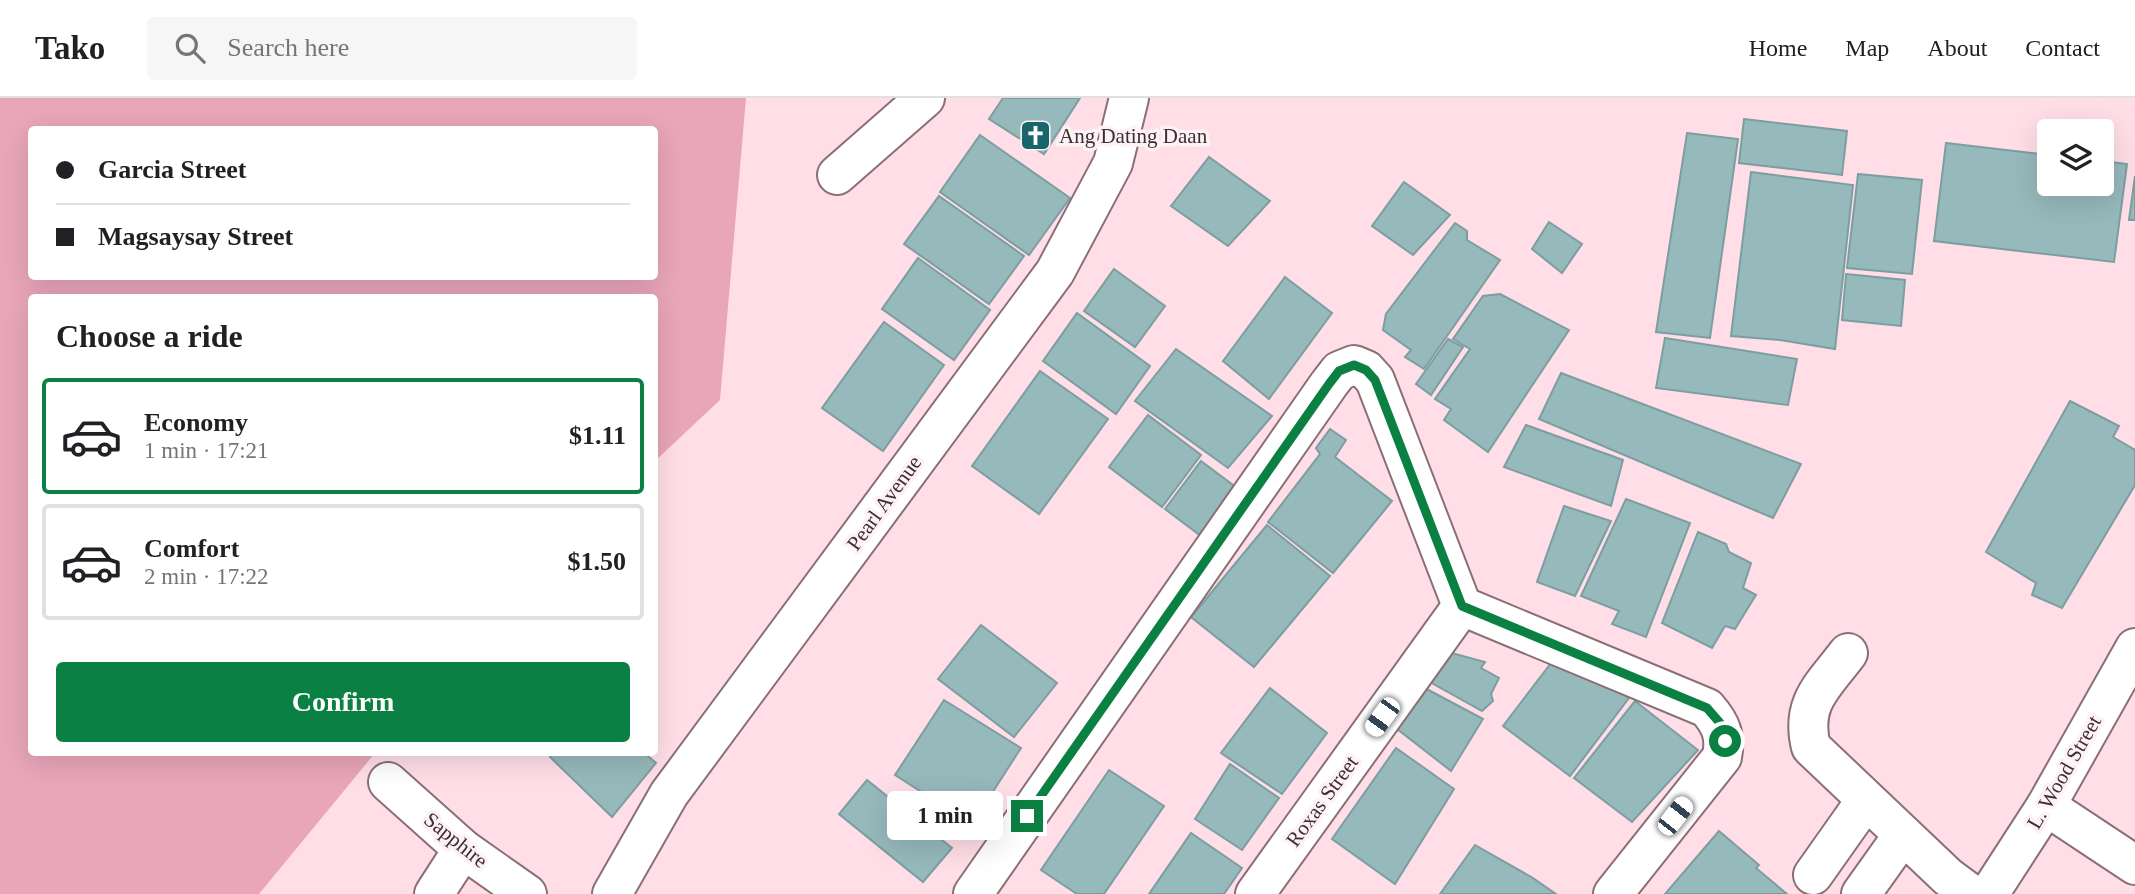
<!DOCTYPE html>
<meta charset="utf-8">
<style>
:root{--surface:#fff;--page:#f6f6f6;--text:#202124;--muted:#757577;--line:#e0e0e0;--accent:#0b8043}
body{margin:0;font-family:"Times New Roman",serif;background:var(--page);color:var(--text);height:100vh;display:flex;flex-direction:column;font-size:26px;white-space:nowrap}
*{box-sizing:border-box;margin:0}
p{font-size:23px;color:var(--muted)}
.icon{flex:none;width:38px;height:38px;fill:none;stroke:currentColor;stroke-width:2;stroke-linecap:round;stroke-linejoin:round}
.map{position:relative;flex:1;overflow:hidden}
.panel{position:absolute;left:28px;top:196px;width:630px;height:462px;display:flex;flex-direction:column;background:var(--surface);border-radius:7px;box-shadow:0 7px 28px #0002}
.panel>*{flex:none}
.banner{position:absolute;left:28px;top:28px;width:630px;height:154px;border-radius:7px;box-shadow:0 7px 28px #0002;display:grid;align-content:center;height:154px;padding:0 28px;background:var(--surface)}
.tools{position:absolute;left:2037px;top:21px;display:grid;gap:14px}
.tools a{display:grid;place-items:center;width:77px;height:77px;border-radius:7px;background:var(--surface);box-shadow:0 7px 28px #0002;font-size:35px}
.end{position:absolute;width:32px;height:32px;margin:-16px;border:9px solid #0b8043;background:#fff;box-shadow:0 0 0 4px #fff}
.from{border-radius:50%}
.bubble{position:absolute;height:49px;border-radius:7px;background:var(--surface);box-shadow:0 7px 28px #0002;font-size:23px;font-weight:700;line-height:49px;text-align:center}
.car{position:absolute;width:21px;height:42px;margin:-21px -10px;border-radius:9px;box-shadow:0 0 5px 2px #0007;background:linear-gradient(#fff 24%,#345 0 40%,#fff 0 76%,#345 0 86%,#fff 0)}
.banner b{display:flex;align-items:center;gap:24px;height:66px;font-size:26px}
.banner b+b{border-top:2px solid var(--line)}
.banner i{width:18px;height:18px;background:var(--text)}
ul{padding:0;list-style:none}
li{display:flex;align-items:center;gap:21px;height:116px;margin:0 14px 10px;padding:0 14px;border:4px solid var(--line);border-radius:7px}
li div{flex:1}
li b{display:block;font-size:26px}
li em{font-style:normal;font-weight:700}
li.current{border-color:var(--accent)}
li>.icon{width:63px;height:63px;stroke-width:1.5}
h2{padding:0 28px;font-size:32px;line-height:84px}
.action{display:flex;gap:14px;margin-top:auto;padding:14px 28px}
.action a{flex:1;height:80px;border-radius:7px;background:var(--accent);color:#fff;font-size:28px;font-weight:700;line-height:80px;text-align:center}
header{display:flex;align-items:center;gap:42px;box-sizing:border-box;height:98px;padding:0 35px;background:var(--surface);border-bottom:2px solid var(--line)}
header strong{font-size:33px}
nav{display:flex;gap:38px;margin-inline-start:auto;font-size:24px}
.search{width:490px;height:63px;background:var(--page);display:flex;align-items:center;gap:18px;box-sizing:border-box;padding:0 24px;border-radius:7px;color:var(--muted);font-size:26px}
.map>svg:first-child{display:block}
.green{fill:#e9a5b9;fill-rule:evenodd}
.building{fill:#96b9bb;stroke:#7c9ea0;stroke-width:2}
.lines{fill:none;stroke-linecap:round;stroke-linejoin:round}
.minor-casing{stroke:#8b6f77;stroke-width:42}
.major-casing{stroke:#8b6f77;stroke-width:42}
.minor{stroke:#fff;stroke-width:38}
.major{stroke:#fff;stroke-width:38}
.route{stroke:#0b8043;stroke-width:9}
.labels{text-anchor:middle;stroke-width:7;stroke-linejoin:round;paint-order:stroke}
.poi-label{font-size:21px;fill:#3c2f33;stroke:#fff2f5;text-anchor:start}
.street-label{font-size:21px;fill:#3c2f33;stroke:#fff2f5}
</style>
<header>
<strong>Tako</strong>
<div class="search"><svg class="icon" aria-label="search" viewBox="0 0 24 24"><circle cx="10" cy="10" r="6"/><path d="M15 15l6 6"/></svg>Search here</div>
<nav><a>Home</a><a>Map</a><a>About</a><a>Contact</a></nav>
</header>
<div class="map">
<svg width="2135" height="796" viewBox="0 0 2135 796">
<rect width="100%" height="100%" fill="#ffdee7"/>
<!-- green -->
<path class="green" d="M0,0H746L720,302L655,363L654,200H32V654L375,655L259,796H0ZM32,32H654V178H32Z"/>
<!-- building -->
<g class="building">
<path d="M1003,0H1080L1044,56L989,21Z"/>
<path d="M1744,21L1847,33L1842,77L1739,65Z"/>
<path d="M1687,35L1738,41L1710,240L1656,234Z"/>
<path d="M980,37L1070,100L1029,157L940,94Z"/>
<path d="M1946,45L2049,57V86H2102V63L2127,66L2114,164L1934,143Z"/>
<path d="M1209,59L1270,103L1228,148L1171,108Z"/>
<path d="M1751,74L1853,87L1835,251L1780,242L1731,238Z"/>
<path d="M1858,76L1922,82L1912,176L1847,170Z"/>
<path d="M2135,78V122H2129Z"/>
<path d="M1404,84L1450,117L1413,157L1372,128Z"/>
<path d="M939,98L1024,158L989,206L904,146Z"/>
<path d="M1549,124L1582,146L1562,175L1532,151Z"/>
<path d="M1455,125L1467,133V142L1500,162L1424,271L1405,259L1411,252L1383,232L1386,216Z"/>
<path d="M918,160L990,212L954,262L882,211Z"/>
<path d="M1114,171L1165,208L1135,249L1084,213Z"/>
<path d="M1846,176L1905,182L1901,228L1842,222Z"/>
<path d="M1285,179L1332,215L1269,301L1223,263Z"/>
<path d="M1500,196L1569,232L1488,354L1444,322L1451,311L1435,301L1470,251L1453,241L1483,198Z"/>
<path d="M1077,215L1150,268L1116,316L1043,263Z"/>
<path d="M884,224L944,267L883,353L822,310Z"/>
<path d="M1665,240L1797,261L1788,307L1656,290Z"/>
<path d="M1448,241L1463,249L1431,297L1416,286Z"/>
<path d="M1176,251L1272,318L1228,370L1135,303Z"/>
<path d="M1040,273L1108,321L1039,416L972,368Z"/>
<path d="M1561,275L1801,366L1773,420L1539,321Z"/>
<path d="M2070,303L2119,328L2113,339L2135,352V387L2062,510L2032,497L2036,485L1986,454Z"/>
<path d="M1148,317L1201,357L1162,409L1109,369Z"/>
<path d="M1526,327L1623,362L1611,408L1504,369Z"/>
<path d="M1330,331L1346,342L1335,359L1392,403L1333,475L1268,424L1320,356L1316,350Z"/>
<path d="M1201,363L1237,390L1201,438L1165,411Z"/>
<path d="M1626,401L1690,425L1646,539L1612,526L1619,513L1581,498Z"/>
<path d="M1564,408L1611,423L1575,498L1537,484Z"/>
<path d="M1267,427L1330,478L1254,569L1191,519Z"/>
<path d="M1698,434L1726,446L1729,454L1751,465L1743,490L1756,497L1735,531L1725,528L1712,550L1662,525Z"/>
<path d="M981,527L1057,585L1014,639L938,581Z"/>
<path d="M1448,554L1485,564L1481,570L1499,580L1491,596L1493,603L1482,613L1428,583Z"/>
<path d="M1551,565L1594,574L1629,600L1570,678L1503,628Z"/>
<path d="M1421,588L1483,621L1451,673L1392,627Z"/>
<path d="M1270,590L1327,635L1282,696L1221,655Z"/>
<path d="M944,602L1021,650L972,726L895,677Z"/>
<path d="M1635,603L1698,652L1632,724L1574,680Z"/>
<path d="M1396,650L1454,691L1395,786L1332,741Z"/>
<path d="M554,654H643L656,665L612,719L550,659Z"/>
<path d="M1230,666L1279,700L1242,752L1195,721Z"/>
<path d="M1109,672L1164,708L1104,796H1077L1041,772Z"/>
<path d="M867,682L952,750L923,784L839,716Z"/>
<path d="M1719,733L1759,767L1756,770L1787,796H1665Z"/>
<path d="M1191,735L1242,770L1224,796H1149Z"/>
<path d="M1475,747L1533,780L1556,796H1440Z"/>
</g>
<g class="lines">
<defs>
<g id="minor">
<path d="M837,77L925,0"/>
<path d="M1848,555C1823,588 1800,605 1811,649L1948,779L1971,796"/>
<path d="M388,684L463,751L527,796"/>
<path d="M2046,708L2135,767"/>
<path d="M1813,777L1866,702"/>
<path d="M434,796L463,751"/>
<path d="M612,796L669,696L1055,174L1113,65L1129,0"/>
<path d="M973,796L1329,286L1339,273L1354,267L1366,272L1375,282L1462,508L1707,610C1721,626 1726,638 1722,659L1613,796"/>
<path d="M1255,796L1462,508"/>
<path d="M1861,796L1903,737"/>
</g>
<path id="major" d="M1989,796L2046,708L2135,550"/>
</defs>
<!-- minor casing -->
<use href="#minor" class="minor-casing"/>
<!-- major casing -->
<use href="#major" class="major-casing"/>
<!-- minor -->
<use href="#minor" class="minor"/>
<!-- major -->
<use href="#major" class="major"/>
</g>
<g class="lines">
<!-- route -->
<path class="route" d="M1027,718L1329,286L1339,273L1354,267L1366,272L1375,282L1462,508L1707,610L1720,625L1725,643"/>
</g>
<!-- icons -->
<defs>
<symbol id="church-square" viewBox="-11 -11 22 22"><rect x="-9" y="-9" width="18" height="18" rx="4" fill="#18666b" stroke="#fff2f5"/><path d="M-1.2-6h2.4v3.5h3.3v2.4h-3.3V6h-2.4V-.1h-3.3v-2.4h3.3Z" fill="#fff"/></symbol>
</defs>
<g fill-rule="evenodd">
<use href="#church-square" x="1018" y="20" width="35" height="35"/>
</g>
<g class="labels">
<!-- poi labels -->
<g class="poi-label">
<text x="1059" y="45">Ang Dating Daan</text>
</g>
<!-- street labels -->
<g class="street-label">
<text transform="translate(884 405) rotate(-54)" y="7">Pearl Avenue</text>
<text transform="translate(2064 674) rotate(-60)" y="7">L. Wood Street</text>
<text transform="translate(1322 703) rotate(-54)" y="7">Roxas Street</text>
<text transform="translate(456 742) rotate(39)" y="7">Sapphire</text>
</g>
</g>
</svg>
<div class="tools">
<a><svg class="icon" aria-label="layers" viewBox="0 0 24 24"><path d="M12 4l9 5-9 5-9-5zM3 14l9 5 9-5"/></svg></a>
</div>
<i class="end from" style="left:1725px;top:643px"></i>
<i class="end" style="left:1027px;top:718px"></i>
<div class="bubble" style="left:887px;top:693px;width:116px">1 min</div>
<i class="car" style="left:1382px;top:619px;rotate:216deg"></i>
<i class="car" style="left:1675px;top:718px;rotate:38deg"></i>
<div class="banner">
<b><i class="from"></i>Garcia Street</b>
<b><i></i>Magsaysay Street</b>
</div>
<section class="panel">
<h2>Choose a ride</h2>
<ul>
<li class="current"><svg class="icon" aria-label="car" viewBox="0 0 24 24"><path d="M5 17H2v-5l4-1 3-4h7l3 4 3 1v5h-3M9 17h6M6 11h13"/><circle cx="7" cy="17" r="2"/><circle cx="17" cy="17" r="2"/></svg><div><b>Economy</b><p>1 min · 17:21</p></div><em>$1.11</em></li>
<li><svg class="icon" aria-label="car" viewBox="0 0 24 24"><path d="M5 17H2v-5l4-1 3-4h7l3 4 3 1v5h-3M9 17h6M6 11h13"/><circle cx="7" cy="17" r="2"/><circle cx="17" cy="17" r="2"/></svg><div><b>Comfort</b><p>2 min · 17:22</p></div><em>$1.50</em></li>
</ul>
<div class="action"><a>Confirm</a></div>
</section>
</div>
